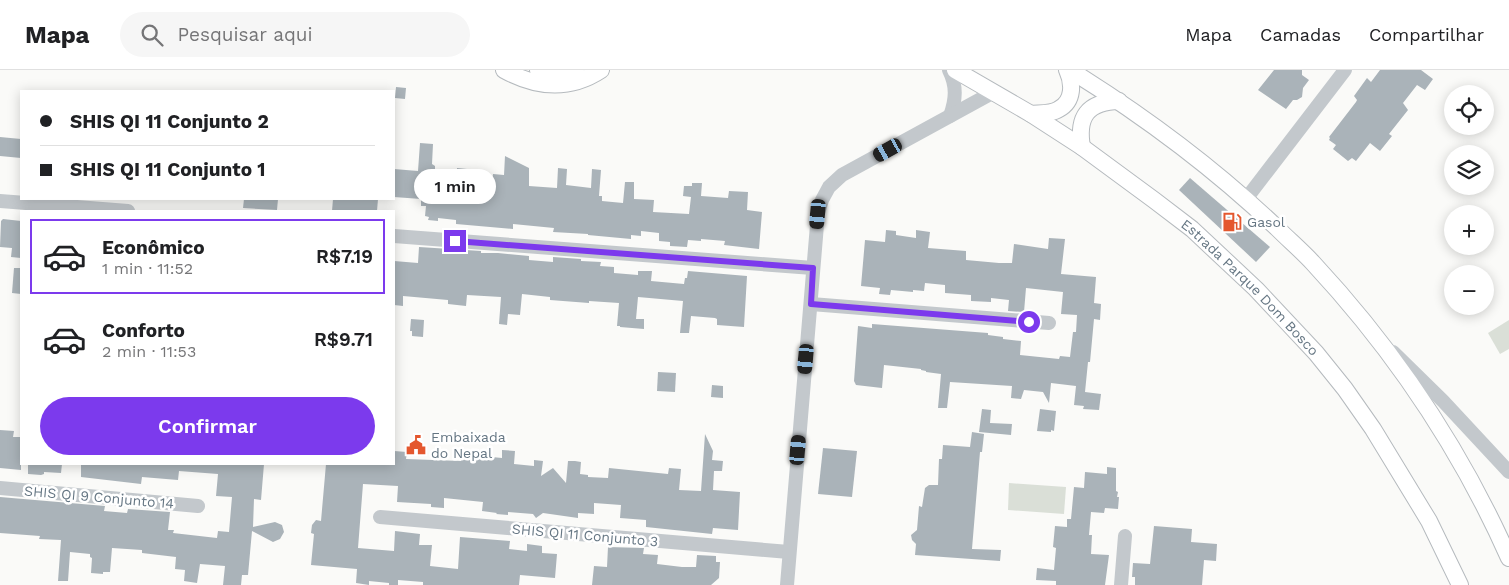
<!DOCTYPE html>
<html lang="pt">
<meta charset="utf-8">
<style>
:root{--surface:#fff;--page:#f6f6f6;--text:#202124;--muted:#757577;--line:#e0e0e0;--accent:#7c3aed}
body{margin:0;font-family:"Work Sans",sans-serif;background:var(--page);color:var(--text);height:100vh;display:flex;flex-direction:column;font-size:19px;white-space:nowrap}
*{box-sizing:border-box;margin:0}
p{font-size:16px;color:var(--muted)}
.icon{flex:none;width:28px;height:28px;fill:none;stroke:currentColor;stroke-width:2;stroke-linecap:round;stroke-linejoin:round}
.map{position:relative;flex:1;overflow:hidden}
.sheet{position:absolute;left:20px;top:140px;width:375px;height:255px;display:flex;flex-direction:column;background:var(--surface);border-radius:0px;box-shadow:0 2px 12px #0003}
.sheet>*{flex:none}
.guide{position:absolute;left:20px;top:20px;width:375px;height:110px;border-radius:0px;box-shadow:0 2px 12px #0003;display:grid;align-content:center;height:110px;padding:0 20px;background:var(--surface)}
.controls{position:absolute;left:1444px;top:15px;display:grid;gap:10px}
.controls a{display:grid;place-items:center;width:50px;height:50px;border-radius:50%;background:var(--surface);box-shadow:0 2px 12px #0003;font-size:25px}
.end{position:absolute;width:22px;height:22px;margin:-11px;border:6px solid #7c3aed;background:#fff;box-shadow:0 0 0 2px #fff}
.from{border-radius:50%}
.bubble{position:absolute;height:35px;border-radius:18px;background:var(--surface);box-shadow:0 2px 12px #0003;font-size:16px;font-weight:600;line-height:35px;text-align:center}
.car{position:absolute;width:15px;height:30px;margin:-15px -8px;border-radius:6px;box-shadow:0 0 4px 1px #0007;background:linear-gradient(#222 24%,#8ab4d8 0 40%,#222 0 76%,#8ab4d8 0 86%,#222 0)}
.guide b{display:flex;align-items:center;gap:18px;height:48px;font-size:19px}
.guide b+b{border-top:1px solid var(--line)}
.guide i{width:12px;height:12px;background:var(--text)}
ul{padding:9px 0 0;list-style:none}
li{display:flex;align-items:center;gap:15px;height:75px;margin:0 10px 8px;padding:0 10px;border:2px solid transparent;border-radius:0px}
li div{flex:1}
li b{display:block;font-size:19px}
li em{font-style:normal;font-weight:600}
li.current{border-color:var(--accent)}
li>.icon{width:45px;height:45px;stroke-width:1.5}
.button{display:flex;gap:10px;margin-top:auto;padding:10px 20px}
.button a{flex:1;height:58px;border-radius:30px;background:var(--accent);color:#fff;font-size:20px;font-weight:600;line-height:58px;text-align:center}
header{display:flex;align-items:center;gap:30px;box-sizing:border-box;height:70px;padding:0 25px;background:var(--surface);border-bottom:1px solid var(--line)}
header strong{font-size:24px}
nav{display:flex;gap:28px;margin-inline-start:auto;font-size:18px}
.search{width:350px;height:45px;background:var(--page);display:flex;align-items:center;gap:12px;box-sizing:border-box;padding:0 18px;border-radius:28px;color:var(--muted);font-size:19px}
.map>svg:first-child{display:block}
.green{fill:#dadfd7}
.building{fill:#aab3b9}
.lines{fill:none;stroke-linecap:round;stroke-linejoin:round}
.major-casing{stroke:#b5babe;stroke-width:18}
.minor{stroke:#c3c8cc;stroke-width:14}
.major{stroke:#fff;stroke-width:16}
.route{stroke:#7c3aed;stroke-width:6}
.labels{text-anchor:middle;stroke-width:5;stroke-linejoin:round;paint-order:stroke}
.poi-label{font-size:14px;fill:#657683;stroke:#fff;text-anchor:start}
.street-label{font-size:14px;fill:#657683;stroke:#fff}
</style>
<header>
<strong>Mapa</strong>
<div class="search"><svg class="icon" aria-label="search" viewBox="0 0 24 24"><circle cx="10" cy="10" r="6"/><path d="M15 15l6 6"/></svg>Pesquisar aqui</div>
<nav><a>Mapa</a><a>Camadas</a><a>Compartilhar</a></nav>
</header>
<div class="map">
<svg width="1509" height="515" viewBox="0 0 1509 515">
<rect width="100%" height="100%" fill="#fafaf8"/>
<!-- green -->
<g class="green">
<path d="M1509,250V279L1500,284L1488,263Z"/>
<path d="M1009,413L1066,417L1064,444L1008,440Z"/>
</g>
<!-- building -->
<g class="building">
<path d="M1274,0H1302V5L1309,10L1303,18L1302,27L1297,30H1293L1286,39L1258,20Z"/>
<path d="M1380,0H1421L1433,9L1425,20L1417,15L1403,33L1408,40L1389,64L1392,66L1380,81L1370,73L1356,91L1352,88L1348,91L1333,79L1336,75L1329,70L1330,68L1329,67L1356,32L1357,30L1354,26L1367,8L1371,12Z"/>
<path d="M396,17L406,18L405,29L395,28Z"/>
<path d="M0,67L21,69V88L0,86Z"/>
<path d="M420,73L433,74L432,94L435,96V104L457,106V98L467,99L466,117L490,119V114H492L493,104L504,105L505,86L529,98V116L557,118L558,98L567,99L566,115L591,118L592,99L601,100L599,126H602V131L623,133L625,112H634V129L654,130L653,142L689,144L691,127L683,126L684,116H692V113H702L701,126L728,128L729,121L748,122L747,140L762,142L759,179L724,175L725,171L701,169V171L688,170L687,177L670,176V172L659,171V163L641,161V166L631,165V169L588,165V164L553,162L554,158L513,154V159L456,154V150L438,148V151L428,150L429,147L425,146L426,136H421V129L394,127V99L418,101Z"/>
<path d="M1190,108L1270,177L1256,192L1179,120Z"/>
<path d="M244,129H278L277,140L243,138Z"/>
<path d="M333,129H378L377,141H332Z"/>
<path d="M3,149L21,151V188L11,187L12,178L0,177L1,151Z"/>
<path d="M886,160L896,161V165L916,168V160L930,162L928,178L966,181V190L999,193H1012L1014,174L1048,179L1049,168L1065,169L1061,204L1096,207L1094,233L1101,234L1100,250L1094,249L1090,292H1088L1085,322L1101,324L1099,340L1083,339L1084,336L1074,335L1076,316L1051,313L1049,333L1043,322L1024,320L1021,329L1011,328L1012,316L950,312L947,338H938L941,304L926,302V301L921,300V299L884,295L882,318L856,315L854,311L858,256L872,258V254L988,263V265L1003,267V269L1021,271L1020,285L1059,289L1060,286L1070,287L1073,262H1076L1077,245L1061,244L1063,222L1026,218L1024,242L1008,241L1009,230L991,228V232L971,231V225L945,223V215L925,213L924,221L913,220V222L891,220L890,225L879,224L880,218L861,216L865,170L885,172Z"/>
<path d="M419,177L481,181V183H498L529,186V190L553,192V187L581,189V191L601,192L600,196L614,197V203L638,205V201H652L651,211L684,214L685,208H687L688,201L747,206L744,257L717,255V249L715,248L691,246L689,263H680L683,231L638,227L636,249H644V259L620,257V256H617L619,233L589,231V233L550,230V227L522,224L520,245L508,244L507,255L499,254L501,227L467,225L466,236L448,234V230L403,226V236L394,235V191L418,193Z"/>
<path d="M14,198H21V224L12,223Z"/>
<path d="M411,249L424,250L423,267L412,266V261H410Z"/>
<path d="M658,302L676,303L675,322L657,321Z"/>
<path d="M712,315L723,316V328L711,327Z"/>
<path d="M982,339L991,340L990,353L1012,354L1011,365L979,362Z"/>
<path d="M1040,339L1056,341L1054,361L1051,360V362L1037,361Z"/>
<path d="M0,360L14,361L13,367H21V400L0,398Z"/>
<path d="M972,362L984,364L982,382H980L972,479L1001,480L1000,491L915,485L916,474L912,470L911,465L917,460L919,436L922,437L925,418L929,415H938L939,389H942L943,375L970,377Z"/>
<path d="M705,364L713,381L712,390L723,391L722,401H714L713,420L740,422L738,460L713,458L712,464L646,457V450L620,448L621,435L594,433V444L578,443V448L543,443L536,448L533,444L508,442V445L496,444L497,443L482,441L483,432L444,428V438L431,437V434L397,432L398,416L363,414L358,478L394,481L395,461L420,464L419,475H432L430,496L458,499L460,467L510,471L509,479L527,481V474L542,476V483L557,484L555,508L520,505L519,515H423V512L398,510V515H389V513L369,511V515L356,513L357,499L311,495L314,464L311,463L312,455L316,450L321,451L326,394H394V381L407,382L406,389L461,391V384L502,388V380L515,381L514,394L534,396V390L543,391L541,406L553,398L566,413L568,391H575L581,392L580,404L588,405V407L608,408L609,398L668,404L669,398L681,399L679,420L701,421Z"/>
<path d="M823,378L857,381L852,427L818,424Z"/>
<path d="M28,394H62L61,403L44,402V404L41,405L28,404Z"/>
<path d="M81,394H264L261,430L254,429L253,457L275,452L282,455L284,462L280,469L273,472L252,461L248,505H242L241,515H223L225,496L200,494L197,513L184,511L185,500L175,499L176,487L142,483V480L112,478L110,502H103V504L91,503L92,488L90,487V484L70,482L68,511H58L61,470L39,469L40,466L0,463V427L105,436L104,441L127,443L128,439L170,442L168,460H174L173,463L217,468L218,461L229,462L232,427L216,426L218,404L179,401L178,410L142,407L141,414L81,407Z"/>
<path d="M1107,397L1116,398V421L1118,422L1117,427H1119L1118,439L1105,438L1104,443L1091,442L1089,465H1092L1091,484L1109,485L1105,515H1056V511L1036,510L1037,498L1054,500L1056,478L1053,477L1055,456L1067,457V449H1071L1074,417L1084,418L1085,402L1107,404Z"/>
<path d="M1154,456L1192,459L1191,472L1217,474L1216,491L1204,490L1202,515H1135V507H1132L1133,493L1150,494Z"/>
<path d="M608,477L644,478L643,484L658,485L657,494L682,497H696L697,485L716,486V492H720L719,508L711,515H592L594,496L607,497Z"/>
</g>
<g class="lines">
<defs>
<g id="major">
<path d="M504,0C537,18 569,21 601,0"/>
<path d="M538,0L549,4L576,0"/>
<path id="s1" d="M955,0L1031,44L1082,77L1154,130L1192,159L1256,219L1316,283L1345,319L1373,359L1429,451L1460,515"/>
<path d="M1070,0C1144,46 1214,98 1277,158C1289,170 1302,181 1313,193C1393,279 1461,380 1509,488"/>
<path d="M1031,44C1039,43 1052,44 1059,39C1074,31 1073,13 1067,0"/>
<path d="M1082,77C1077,47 1087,32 1119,31"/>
</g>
</defs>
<!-- major casing -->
<use href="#major" class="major-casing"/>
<!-- minor -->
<g class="minor">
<path d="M949,0C957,16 956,29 950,46"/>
<path d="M1246,129L1345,0"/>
<path d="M0,131L128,141"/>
<path d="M394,166L813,198"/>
<path d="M811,234L1049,253"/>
<path d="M1393,282L1443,331L1509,402"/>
<path d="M0,418L198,436"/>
<path d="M380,447L789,482"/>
<path d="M787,515L818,143L822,130L829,117L842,105L992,23"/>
<path d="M1121,515L1125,466"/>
</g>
<!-- major -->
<use href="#major" class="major"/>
</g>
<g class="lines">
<!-- route -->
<path class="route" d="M455,171L813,198L811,234L1029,252"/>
</g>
<!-- icons -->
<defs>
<symbol id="fuel-bare" viewBox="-9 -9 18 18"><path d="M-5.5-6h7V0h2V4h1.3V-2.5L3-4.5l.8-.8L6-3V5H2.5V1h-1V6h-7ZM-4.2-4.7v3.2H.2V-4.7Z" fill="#e4572e" stroke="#fff" stroke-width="2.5" paint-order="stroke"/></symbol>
<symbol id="civic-bare" viewBox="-9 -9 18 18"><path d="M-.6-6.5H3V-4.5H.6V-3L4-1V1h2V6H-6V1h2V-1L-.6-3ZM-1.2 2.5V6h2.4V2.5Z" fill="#e4572e" stroke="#fff" stroke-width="2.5" paint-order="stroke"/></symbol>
</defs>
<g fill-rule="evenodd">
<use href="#fuel-bare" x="1218" y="138" width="28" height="28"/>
<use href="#civic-bare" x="402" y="361" width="28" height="28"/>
</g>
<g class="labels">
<!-- poi labels -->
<g class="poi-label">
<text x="1247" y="157">Gasol</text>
<text x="431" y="372">Embaixada<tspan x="431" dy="16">do Nepal</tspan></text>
</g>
<!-- street labels -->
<g class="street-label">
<text dy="5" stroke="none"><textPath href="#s1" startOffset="368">Estrada Parque Dom Bosco</textPath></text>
<text transform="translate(99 427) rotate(5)" y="5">SHIS QI 9 Conjunto 14</text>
<text transform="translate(585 465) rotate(5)" y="5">SHIS QI 11 Conjunto 3</text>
</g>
</g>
</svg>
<div class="controls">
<a><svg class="icon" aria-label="locate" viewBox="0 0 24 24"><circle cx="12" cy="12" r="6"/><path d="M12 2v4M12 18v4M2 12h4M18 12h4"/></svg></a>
<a><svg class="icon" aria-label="layers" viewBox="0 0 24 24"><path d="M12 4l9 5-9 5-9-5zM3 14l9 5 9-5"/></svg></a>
<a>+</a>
<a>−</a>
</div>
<i class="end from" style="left:1029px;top:252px"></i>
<i class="end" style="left:455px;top:171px"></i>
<div class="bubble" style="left:414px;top:99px;width:82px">1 min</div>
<i class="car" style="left:888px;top:80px;rotate:241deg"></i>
<i class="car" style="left:818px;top:144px;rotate:185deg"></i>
<i class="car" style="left:806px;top:289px;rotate:185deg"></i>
<i class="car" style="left:798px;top:380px;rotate:5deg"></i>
<div class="guide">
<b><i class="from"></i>SHIS QI 11 Conjunto 2</b>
<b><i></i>SHIS QI 11 Conjunto 1</b>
</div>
<section class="sheet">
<ul>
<li class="current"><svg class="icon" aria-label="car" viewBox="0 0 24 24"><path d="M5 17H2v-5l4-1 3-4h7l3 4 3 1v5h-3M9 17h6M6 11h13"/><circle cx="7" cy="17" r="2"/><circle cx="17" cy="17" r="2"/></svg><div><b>Econômico</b><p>1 min · 11:52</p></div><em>R$7.19</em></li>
<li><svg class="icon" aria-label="car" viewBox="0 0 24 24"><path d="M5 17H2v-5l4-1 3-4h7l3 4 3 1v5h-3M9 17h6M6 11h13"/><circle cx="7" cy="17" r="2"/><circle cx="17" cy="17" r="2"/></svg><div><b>Conforto</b><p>2 min · 11:53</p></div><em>R$9.71</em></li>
</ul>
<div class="button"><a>Confirmar</a></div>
</section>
</div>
